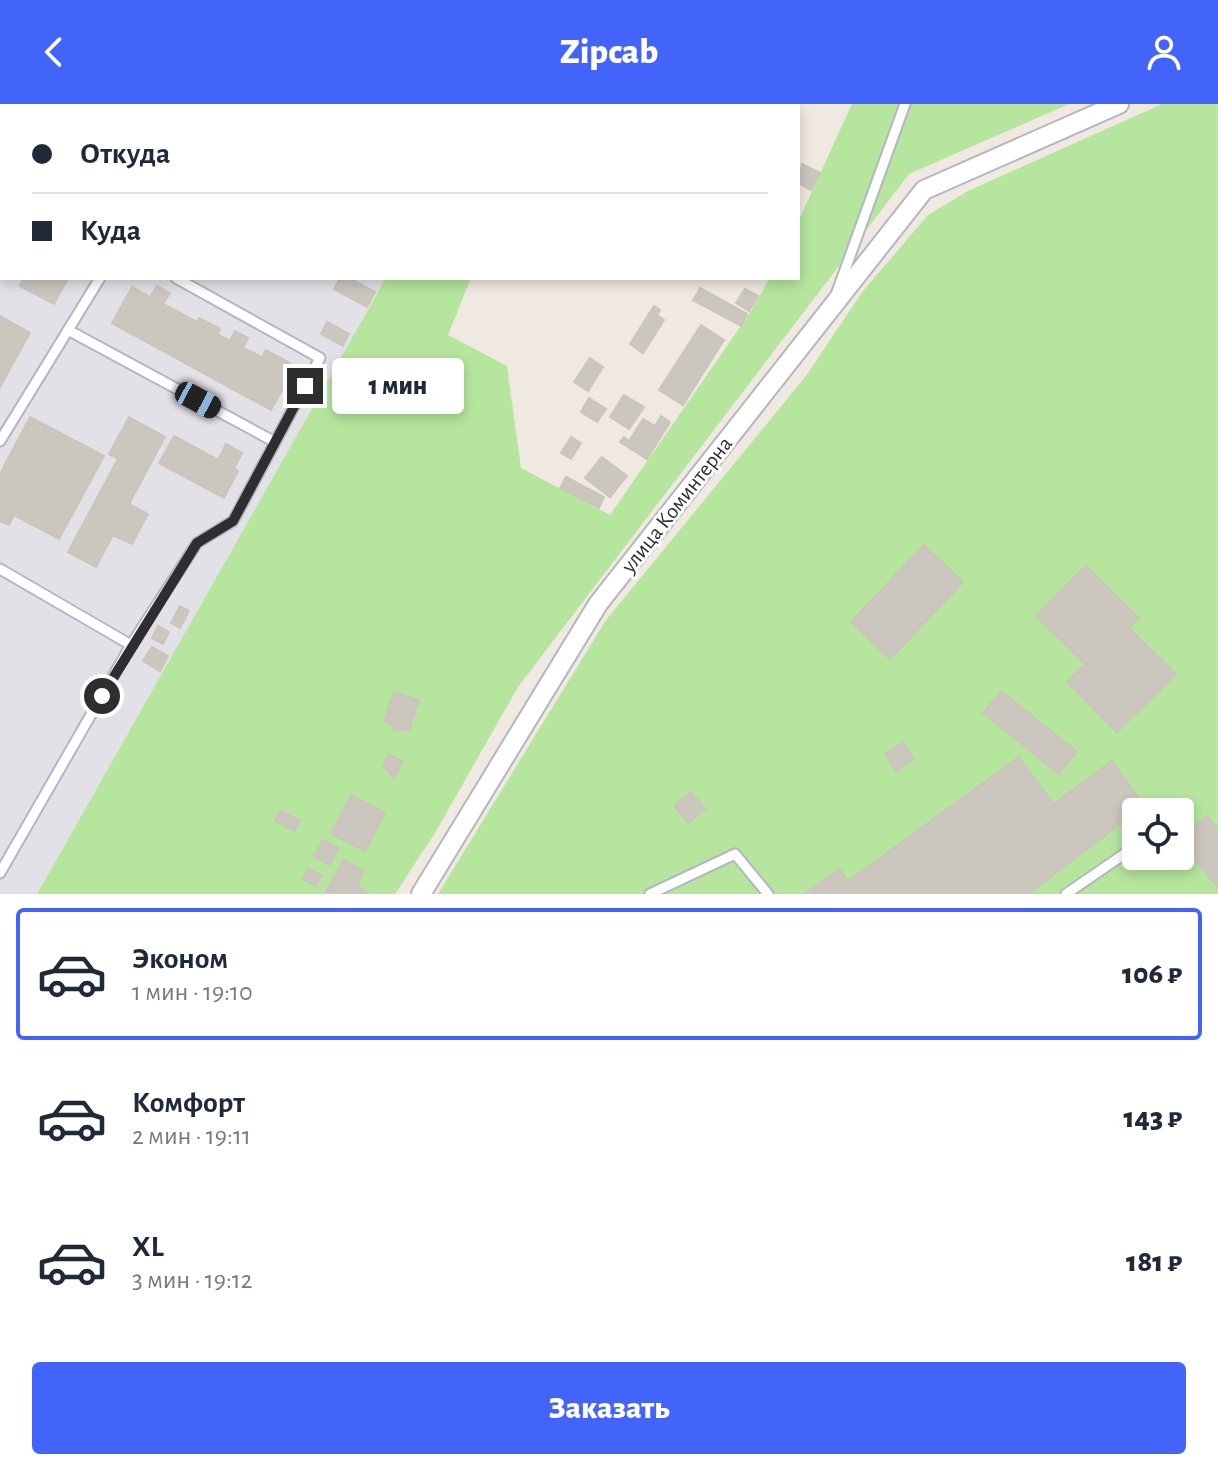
<!DOCTYPE html>
<html lang="ru">
<meta charset="utf-8">
<style>
:root{--surface:#fff;--page:#f6f6f7;--text:#1f2937;--muted:#747a83;--line:#e0e1e3;--accent:#4264fb}
body{margin:0;font-family:"Alegreya Sans",sans-serif;background:var(--page);color:var(--text);height:100vh;display:flex;flex-direction:column;font-size:30px;white-space:nowrap}
*{box-sizing:border-box;margin:0}
p{font-size:26px;color:var(--muted)}
.icon{flex:none;width:44px;height:44px;fill:none;stroke:currentColor;stroke-width:2;stroke-linecap:round;stroke-linejoin:round}
.map{position:relative;height:790px;overflow:hidden}
.panel{display:flex;flex-direction:column;background:var(--surface);flex:1}
.panel>*{flex:none}
.banner{position:absolute;left:0px;top:0px;width:800px;height:176px;box-shadow:0 4px 12px #0003;display:grid;align-content:center;height:176px;padding:0 32px;background:var(--surface)}
.tools{position:absolute;left:1122px;top:694px;display:grid;gap:16px}
.tools a{display:grid;place-items:center;width:72px;height:72px;border-radius:8px;background:var(--surface);box-shadow:0 4px 12px #0003;font-size:40px}
.end{position:absolute;width:36px;height:36px;margin:-18px;border:10px solid #2e2e2e;background:#fff;box-shadow:0 0 0 4px #fff}
.from{border-radius:50%}
.bubble{position:absolute;height:56px;border-radius:8px;background:var(--surface);box-shadow:0 4px 12px #0003;font-size:26px;font-weight:800;line-height:56px;text-align:center}
.car{position:absolute;width:24px;height:48px;margin:-24px -12px;border-radius:10px;box-shadow:0 0 6px 2px #0007;background:linear-gradient(#222 24%,#8ab4d8 0 40%,#222 0 76%,#8ab4d8 0 86%,#222 0)}
.banner b{display:flex;align-items:center;gap:28px;height:76px;font-size:30px}
.banner b+b{border-top:2px solid var(--line)}
.banner i{width:20px;height:20px;background:var(--text)}
ul{padding:14px 0 0;list-style:none}
li{display:flex;align-items:center;gap:24px;height:132px;margin:0 16px 12px;padding:0 16px;border:4px solid transparent;border-radius:8px}
li div{flex:1}
li b{display:block;font-size:30px}
li em{font-style:normal;font-weight:800}
li.on{border-color:var(--accent)}
li>.icon{width:72px;height:72px;stroke-width:1.5}
.cta{display:flex;gap:16px;margin-top:auto;padding:16px 32px}
.cta a{flex:1;height:92px;border-radius:8px;background:var(--accent);color:#fff;font-size:32px;font-weight:800;line-height:92px;text-align:center}
header{display:flex;justify-content:space-between;align-items:center;height:104px;padding:0 32px;background:var(--accent);color:#fff;font-size:36px;font-weight:800}
.map>svg:first-child{display:block}
.industrial{fill:#e3e1e8}
.green{fill:#b6e59e;fill-rule:evenodd}
.building{fill:#cbc7bf;stroke:#cbc5ba;stroke-width:2}
.lines{fill:none;stroke-linecap:round;stroke-linejoin:round}
.lane-casing{stroke:#b4b7c1;stroke-width:13}
.street-casing{stroke:#b4b7c1;stroke-width:22}
.lane{stroke:#fff;stroke-width:9}
.street{stroke:#fff;stroke-width:18}
.route{stroke:#2e2e2e;stroke-width:10}
.labels{text-anchor:middle;stroke-width:6;stroke-linejoin:round;paint-order:stroke}
.street-label{font-size:22px;fill:#2e2e2e;stroke:#fff}
</style>
<header><svg class="icon" aria-label="back" viewBox="0 0 24 24"><path d="M15 5l-7 7 7 7"/></svg>Zipcab<svg class="icon" aria-label="person" viewBox="0 0 24 24"><circle cx="12" cy="8" r="4"/><path d="M4 21q1-7 8-7t8 7"/></svg></header>
<div class="map">
<svg width="1218" height="790" viewBox="0 0 1218 790">
<rect width="100%" height="100%" fill="#efe9e1"/>
<!-- industrial -->
<path class="industrial" d="M0,0H483L2,2V174H386L37,790H0Z"/>
<!-- green -->
<g class="green">
<path d="M852,0H1069L909,70L518,583L435,729L395,790H37L386,174H471L448,231L507,262L521,364L610,411L749,210L770,174H798V118Z"/>
<path d="M1162,0H1218V790H438L606,516L806,272L863,187L928,111L968,87ZM1136,708H1180V752H1136Z"/>
</g>
<!-- building -->
<g class="building">
<path d="M802,60L820,69L811,86L798,79Z"/>
<path d="M24,174H68L54,200L20,182Z"/>
<path d="M340,174H349L375,188L367,203L334,185Z"/>
<path d="M157,182L170,189L163,200L197,218L199,214L220,225L217,230L230,237L235,227L248,234L243,244L262,253L266,246L290,259L286,267L291,270L271,306L112,219L132,183L150,193Z"/>
<path d="M700,184L747,210L741,222L693,196Z"/>
<path d="M745,185L758,192L749,207L736,199Z"/>
<path d="M654,202L660,206L657,211L664,216L643,249L630,240Z"/>
<path d="M0,212L30,229L0,283Z"/>
<path d="M327,218L349,230L343,242L321,230Z"/>
<path d="M701,221L724,236L683,301L659,286Z"/>
<path d="M590,254L603,263L588,287L574,278Z"/>
<path d="M624,291L644,303L629,325L610,313Z"/>
<path d="M589,294L606,305L597,318L581,308Z"/>
<path d="M661,312L670,318L647,355L620,338L624,333L629,337L643,315L655,322Z"/>
<path d="M30,313L104,352L59,435L14,411L9,421L0,417V370Z"/>
<path d="M129,313L165,333L129,400L148,410L132,440L113,431L96,463L68,448L118,355L109,350Z"/>
<path d="M174,332L218,356L226,340L242,349L234,364L238,367L224,394L159,359Z"/>
<path d="M571,333L581,339L571,355L561,349Z"/>
<path d="M602,353L627,372L610,393L585,374Z"/>
<path d="M566,373L604,393L599,404L560,384Z"/>
<path d="M924,441L963,478L890,555L851,518Z"/>
<path d="M1086,462L1139,514L1129,524L1176,570L1117,628L1067,578L1085,560L1036,512Z"/>
<path d="M180,502L189,507L180,524L171,519Z"/>
<path d="M158,522L169,528L163,540L152,534Z"/>
<path d="M152,543L168,552L160,567L143,557Z"/>
<path d="M1001,587L1077,648L1059,670L983,609Z"/>
<path d="M394,588L419,596L409,626H394L396,622L384,618Z"/>
<path d="M903,638L914,655L896,667L885,650Z"/>
<path d="M388,651L402,657L395,674L383,662Z"/>
<path d="M1019,653L1053,700L1112,657L1146,704L1136,708L1028,790H805L839,765L848,777Z"/>
<path d="M691,688L705,705L688,719L674,702Z"/>
<path d="M351,691L385,709L365,747L331,730Z"/>
<path d="M280,707L300,716L295,727L275,717Z"/>
<path d="M1207,712L1218,725V783L1180,739V735Z"/>
<path d="M323,736L339,744L330,761L314,752Z"/>
<path d="M343,756L364,767L357,781L368,790L326,788Z"/>
<path d="M308,765L322,772L316,782L303,775Z"/>
</g>
<g class="lines">
<defs>
<g id="lane">
<path d="M109,2L111,0"/>
<path d="M0,9L2,10"/>
<path d="M837,188L905,0"/>
<path d="M68,226L275,338"/>
<path d="M0,337L100,174"/>
<path d="M0,465L131,541L197,439L233,417L320,254L176,174"/>
<path d="M0,769L131,541"/>
<path d="M650,790L735,750L768,790"/>
<path d="M1066,790L1136,742"/>
</g>
<g id="street">
<path d="M502,2L503,0"/>
<path d="M421,790L598,500L924,86L1119,0"/>
</g>
</defs>
<!-- lane casing -->
<use href="#lane" class="lane-casing"/>
<!-- street casing -->
<use href="#street" class="street-casing"/>
<!-- lane -->
<use href="#lane" class="lane"/>
<!-- street -->
<use href="#street" class="street"/>
</g>
<g class="lines">
<!-- route -->
<path class="route" d="M102,592L197,439L233,417L305,282"/>
</g>
<g class="labels">
<!-- street labels -->
<g class="street-label">
<text transform="translate(676 400) rotate(-52)" y="8">улица Коминтерна</text>
</g>
</g>
</svg>
<div class="tools">
<a><svg class="icon" aria-label="locate" viewBox="0 0 24 24"><circle cx="12" cy="12" r="6"/><path d="M12 2v4M12 18v4M2 12h4M18 12h4"/></svg></a>
</div>
<i class="end from" style="left:102px;top:592px"></i>
<i class="end" style="left:305px;top:282px"></i>
<div class="bubble" style="left:332px;top:254px;width:132px">1 мин</div>
<i class="car" style="left:198px;top:296px;rotate:118deg"></i>
<div class="banner">
<b><i class="from"></i>Откуда</b>
<b><i></i>Куда</b>
</div>
</div>
<section class="panel">
<ul>
<li class="on"><svg class="icon" aria-label="car" viewBox="0 0 24 24"><path d="M5 17H2v-5l4-1 3-4h7l3 4 3 1v5h-3M9 17h6M6 11h13"/><circle cx="7" cy="17" r="2"/><circle cx="17" cy="17" r="2"/></svg><div><b>Эконом</b><p>1 мин · 19:10</p></div><em>106 ₽</em></li>
<li><svg class="icon" aria-label="car" viewBox="0 0 24 24"><path d="M5 17H2v-5l4-1 3-4h7l3 4 3 1v5h-3M9 17h6M6 11h13"/><circle cx="7" cy="17" r="2"/><circle cx="17" cy="17" r="2"/></svg><div><b>Комфорт</b><p>2 мин · 19:11</p></div><em>143 ₽</em></li>
<li><svg class="icon" aria-label="car" viewBox="0 0 24 24"><path d="M5 17H2v-5l4-1 3-4h7l3 4 3 1v5h-3M9 17h6M6 11h13"/><circle cx="7" cy="17" r="2"/><circle cx="17" cy="17" r="2"/></svg><div><b>XL</b><p>3 мин · 19:12</p></div><em>181 ₽</em></li>
</ul>
<div class="cta"><a>Заказать</a></div>
</section>
